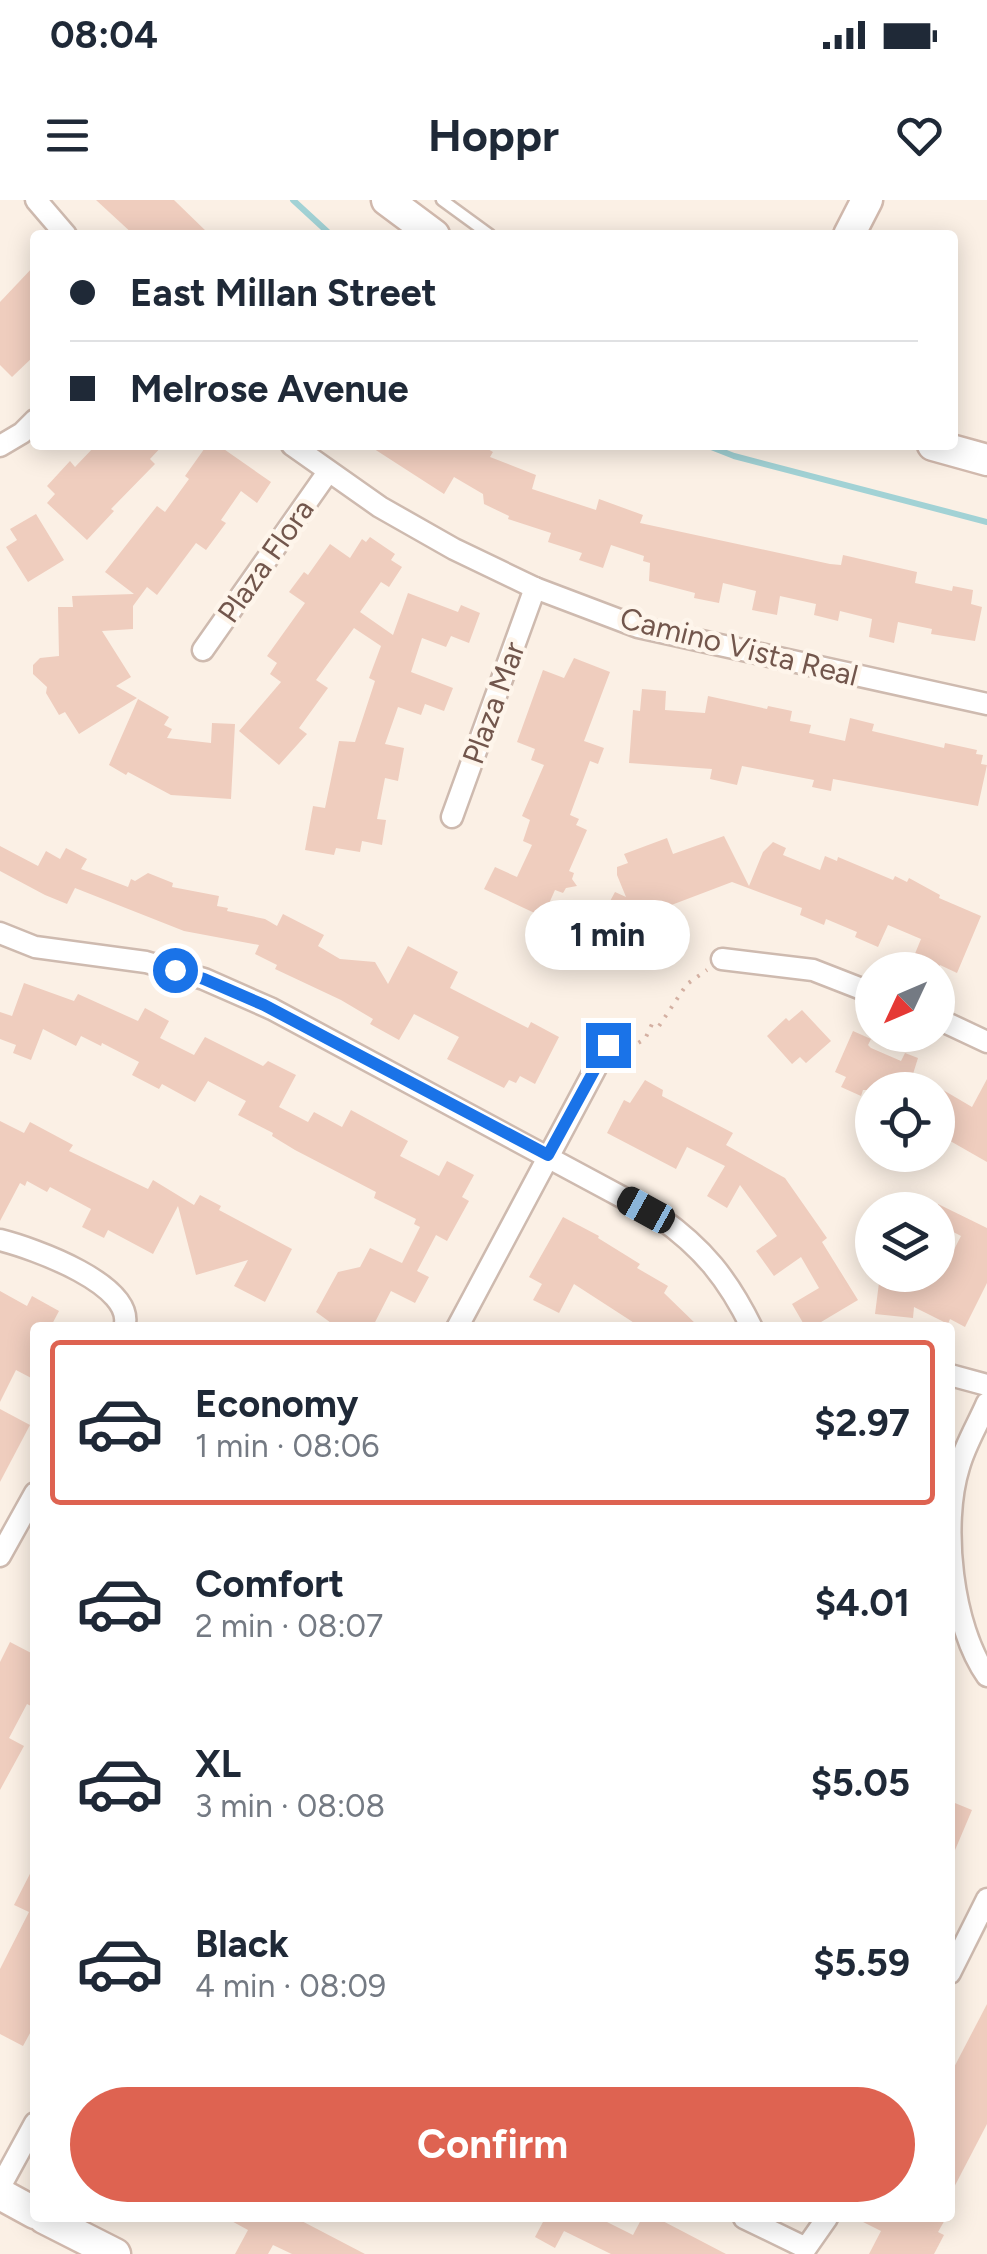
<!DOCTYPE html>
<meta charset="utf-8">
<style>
:root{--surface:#fff;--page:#f2f2f3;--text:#1f2937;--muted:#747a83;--line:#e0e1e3;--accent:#de6351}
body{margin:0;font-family:Figtree,sans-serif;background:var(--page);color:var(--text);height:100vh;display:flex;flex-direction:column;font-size:38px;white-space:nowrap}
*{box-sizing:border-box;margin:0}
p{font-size:32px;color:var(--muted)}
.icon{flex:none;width:55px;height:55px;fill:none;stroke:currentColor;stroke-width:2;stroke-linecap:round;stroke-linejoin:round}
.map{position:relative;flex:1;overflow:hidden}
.sheet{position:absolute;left:30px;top:1122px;width:925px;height:900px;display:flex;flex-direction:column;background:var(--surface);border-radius:10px;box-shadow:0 5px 25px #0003}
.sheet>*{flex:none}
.guide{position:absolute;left:30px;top:30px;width:928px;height:220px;border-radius:10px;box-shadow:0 5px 25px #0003;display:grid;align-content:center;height:220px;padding:0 40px;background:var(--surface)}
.needle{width:65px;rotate:226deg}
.controls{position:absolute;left:855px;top:752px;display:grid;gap:20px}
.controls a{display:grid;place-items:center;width:100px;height:100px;border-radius:50%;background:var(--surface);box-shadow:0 5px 25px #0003;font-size:50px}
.end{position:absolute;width:45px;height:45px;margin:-22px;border:12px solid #1a73e8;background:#fff;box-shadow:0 0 0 5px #fff}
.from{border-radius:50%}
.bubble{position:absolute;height:70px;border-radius:35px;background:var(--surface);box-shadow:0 5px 25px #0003;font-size:32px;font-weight:700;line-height:70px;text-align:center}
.car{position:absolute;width:30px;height:60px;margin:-30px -15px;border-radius:12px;box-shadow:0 0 8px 2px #0007;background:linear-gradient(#222 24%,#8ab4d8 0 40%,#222 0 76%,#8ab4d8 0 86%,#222 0)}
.guide b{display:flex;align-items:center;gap:35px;height:95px;font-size:38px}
.guide b+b{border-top:2px solid var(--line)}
.guide i{width:25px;height:25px;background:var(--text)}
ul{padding:18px 0 0;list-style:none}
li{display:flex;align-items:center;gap:30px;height:165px;margin:0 20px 15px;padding:0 20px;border:5px solid transparent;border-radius:10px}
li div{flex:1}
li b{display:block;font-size:38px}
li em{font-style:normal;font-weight:700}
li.selected{border-color:var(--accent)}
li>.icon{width:90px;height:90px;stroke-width:1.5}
.primary-button{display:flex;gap:20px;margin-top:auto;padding:20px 40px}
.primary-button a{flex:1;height:115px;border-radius:60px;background:var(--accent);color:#fff;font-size:40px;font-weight:700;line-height:115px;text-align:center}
.status{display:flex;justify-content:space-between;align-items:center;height:70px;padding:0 50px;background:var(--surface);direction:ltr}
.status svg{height:28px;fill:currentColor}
header{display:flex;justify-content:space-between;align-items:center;height:130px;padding:0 40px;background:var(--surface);font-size:45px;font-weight:700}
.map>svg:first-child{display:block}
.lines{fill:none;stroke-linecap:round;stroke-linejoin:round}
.stream{stroke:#a2d2d5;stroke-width:6}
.building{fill:#efcdbe}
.lane-casing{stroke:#cebaaf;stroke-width:15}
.street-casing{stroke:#cebaaf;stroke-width:25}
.secondary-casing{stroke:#d1b9ad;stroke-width:35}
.path{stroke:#d4b0a2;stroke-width:4;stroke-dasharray:2.5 8;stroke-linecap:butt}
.lane{stroke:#fff;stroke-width:10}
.street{stroke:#fff;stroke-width:20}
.secondary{stroke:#fff;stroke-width:30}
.route{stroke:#1a73e8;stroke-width:12}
.labels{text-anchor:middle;stroke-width:9;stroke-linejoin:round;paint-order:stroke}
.street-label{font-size:30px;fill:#72564c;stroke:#fef5eb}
</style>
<div class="status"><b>08:04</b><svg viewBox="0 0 49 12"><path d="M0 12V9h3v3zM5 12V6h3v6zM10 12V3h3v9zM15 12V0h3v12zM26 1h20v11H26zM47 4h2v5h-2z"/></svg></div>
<header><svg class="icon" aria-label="menu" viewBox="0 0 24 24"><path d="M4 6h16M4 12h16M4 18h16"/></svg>Hoppr<svg class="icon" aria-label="heart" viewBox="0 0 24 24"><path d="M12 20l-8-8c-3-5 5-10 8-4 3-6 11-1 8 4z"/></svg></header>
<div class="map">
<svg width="987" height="2054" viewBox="0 0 987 2054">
<rect width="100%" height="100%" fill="#fbf0e5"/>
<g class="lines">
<!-- stream -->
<g class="stream">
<path d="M293,0L331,35"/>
<path d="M706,245L734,256L987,322"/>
</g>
</g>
<!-- building -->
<g class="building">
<path d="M96,0H174L210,35H134Z"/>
<path d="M35,65V155L12,177L0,165V102Z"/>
<path d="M96,245H163L150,259L155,264L111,309L114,311L87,340L47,303L55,294L47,286L70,261L75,267Z"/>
<path d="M207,245H218L271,282L257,303L241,291L221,320L226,323L206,350L196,343L157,395L147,387L133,406V429L102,431L131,477L116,486L137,498L79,534L65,512L59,515L46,493L47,487L33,474V465L40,458L59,456L58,407H73L72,396L134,394L105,372L157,306L165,312L189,279L185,276Z"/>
<path d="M368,245H481L493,252L490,257L536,275L532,289L596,310L599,299L643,315L640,323L830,364L841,365L843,355L917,372L915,383L952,391L953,386L973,390L971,404L982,407L975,441L931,434L932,429L898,422L894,443L869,437L872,419L840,411L838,421L814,415L816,404L780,396L777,415L752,410L756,391L723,383L719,403L694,398L695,393L649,381L650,363L643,361L644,356L611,345L603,368L579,360L582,353L548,342L551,333L508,319L509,316L484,304L483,294L454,277L444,294Z"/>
<path d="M36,314L64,360L28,382L6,347L17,340L10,329Z"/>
<path d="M370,337L395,354L391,360L402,367L389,387L381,382L360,412L393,435L408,393L458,412L461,405L480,413L469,443L451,436L446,447L422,438L411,472L453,488L444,511L425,504L421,515L398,507L385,544L404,548L398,581L385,578L377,619L386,620L382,645L362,641L360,652L336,648L334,655L305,650L313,606L325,608L339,541L355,542L375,481L369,478L381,446L354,428L316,480L328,488L299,528L307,534L279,565L239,531L281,482L270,474L277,463L267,456L305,403L289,392L304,372L308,375L330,344L350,358L362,339L366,342Z"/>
<path d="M574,458L610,472L584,541L604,548L598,564L590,561L570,615L579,619L576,625L587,630L569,671L574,673L572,679L577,686L566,688L563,693L555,690L543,717L484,689L495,667L517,677L532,645L523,641L530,620L522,616L544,565L531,560L535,549L517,542L543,470L564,478Z"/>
<path d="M642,489L666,491L665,510L705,513L708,496L767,509L768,506L792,511L790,521L811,525L809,533L845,541L850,518L874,524L872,531L944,548L945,543L977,550L976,554L983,555L981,564L987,565L978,606L833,579L831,591L812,587L814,580L742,566L737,585L710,579L712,569L629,563L633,510L640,511Z"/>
<path d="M138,499L169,517L164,525L172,529L167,538L211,543L212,523L235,524L231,599L171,595L128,572L126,575L109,565Z"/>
<path d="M724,636L749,686L763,652L773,642L786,648L783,655L820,670L825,656L837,661L838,657L893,680L895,676L907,682L909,678L940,695L939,698L981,716L957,773L940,765L938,771L912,761L921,739L888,725L878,747L855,737L857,732L826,719L824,725L800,715L802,708L732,682L653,712L640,735L659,745L646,768L590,738L615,692L626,697L617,675V667L628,663L624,654L667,638L673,654Z"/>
<path d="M0,646L38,666L46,651L60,659L66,648L87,659L81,669L128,687L131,679L135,681L148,673L173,683L172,687L219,696L217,706L228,708L227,711L265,719L277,726L283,714L324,735L318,746L340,759L375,762L388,784L408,746L458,772L450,788L528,828L531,822L559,837L535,884L520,876L516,883L509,880L504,888L447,859L459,837L414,814L399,840L370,824L373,819L341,800L275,769L277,765L255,754L259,745L184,731L75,688L67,704L45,695L0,671Z"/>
<path d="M24,783L74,801L78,794L138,821L145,808L169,821L160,838L194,855L205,837L263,866L268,861L296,875L279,907L308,922L314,912L342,927L351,910L408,941L400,956L439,976L447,961L474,975L462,997L469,1001L447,1041L436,1035L417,1071L429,1077L415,1103L391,1091L372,1128H338L316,1112L338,1072L360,1067L370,1048L402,1063L420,1027L414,1024L416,1019L374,998L376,992L295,950L272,936L273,933L238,915L246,901L208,881L195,902L162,884L159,889L132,875L139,862L102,843L101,846L81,836L76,846L43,829L31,860L13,853L16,845L0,839V812L12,816Z"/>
<path d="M802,810L831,841L806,863L800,857L792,864L767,836L786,818L789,821Z"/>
<path d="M853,831L871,839L868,845L871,848L901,861L905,853L918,858L908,890H863L861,896L841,887L846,877L835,872Z"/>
<path d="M987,879V962L938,934V887L972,907Z"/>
<path d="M645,880L663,890L662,896L733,933L726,945L785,978L827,1038L822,1042L858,1100L811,1128H806L792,1104L819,1088L801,1057L774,1076L756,1051L777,1036L740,985L727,1008L707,996L725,966L687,947L676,969L607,933L624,900L630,903Z"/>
<path d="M0,921L24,933L30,922L73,945L69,951L148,989L153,980L194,1005L200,995L221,1006L219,1010L292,1049L265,1102L234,1086L248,1060L196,1075L178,1006L153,1054L108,1030L104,1038L82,1027L91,1009L50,987L47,992L27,981L25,986L20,983L0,1021Z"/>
<path d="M938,1004L987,1028V1083L965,1127L950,1119L948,1124L914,1107L913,1118L875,1114L880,1075H941L961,1036L938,1024Z"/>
<path d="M563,1017L599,1036L598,1038L640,1064L637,1068L668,1086L664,1093L700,1128H642L574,1084L559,1113L533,1100L542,1084L529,1077Z"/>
<path d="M0,1091L27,1106L32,1096L59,1111L50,1128H35V1180L16,1170L0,1202Z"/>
<path d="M0,1209L30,1225L0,1282Z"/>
<path d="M10,1442L35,1455V1508L27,1504L9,1538L24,1546L0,1590V1462Z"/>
<path d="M950,1601L972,1610L950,1662Z"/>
<path d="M35,1664V1824L23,1846L0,1834V1769L29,1712L14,1705Z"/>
<path d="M987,1804V1924L950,1995V1875Z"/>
<path d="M226,2018H296L365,2054H292L273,2045L268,2054H235L248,2030Z"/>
<path d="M538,2018H599L633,2035L642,2018H657L726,2054H611L564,2031L555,2048L535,2037L544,2020Z"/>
<path d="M855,2018H946L938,2032L944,2035L934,2054H869L881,2031Z"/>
</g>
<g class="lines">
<defs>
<path id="lane" d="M442,0L490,35"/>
<g id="street">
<path d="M36,0L66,35"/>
<path d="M292,245L380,307L454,349L535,388L638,427L987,504"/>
<path d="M0,246L22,233L35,220"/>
<path d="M203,450L328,272"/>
<path d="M452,617L535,388"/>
<path d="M0,733L35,747L146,762L204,779L272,809L659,1017C703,1048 728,1079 752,1128"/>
<path d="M722,759L813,770L872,793"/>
<path d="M938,819L987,842"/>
<path d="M0,1040C32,1048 138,1085 124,1128"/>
<path d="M457,1128L608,845"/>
<path d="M950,1175L987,1185"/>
<path d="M987,1203C978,1224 965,1245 959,1267C941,1324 952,1427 987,1476"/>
<path d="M0,1356L35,1293"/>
<path d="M950,1773L987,1699"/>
<path d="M0,1987L35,1923"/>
<path d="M744,2018L806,2048L827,2018"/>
</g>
<g id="secondary">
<path d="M387,0L434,35"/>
<path d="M849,35L867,0"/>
<path d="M933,245L987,260"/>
<path d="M0,1994L35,2013"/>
<path d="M44,2018L115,2054"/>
</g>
</defs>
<!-- lane casing -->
<use href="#lane" class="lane-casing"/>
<!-- street casing -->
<use href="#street" class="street-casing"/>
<!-- secondary casing -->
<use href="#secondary" class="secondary-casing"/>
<!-- path -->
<path class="path" d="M629,845L633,846L645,839L652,824L659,826L687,784L707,770"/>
<!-- lane -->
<use href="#lane" class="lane"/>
<!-- street -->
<use href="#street" class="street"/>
<!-- secondary -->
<use href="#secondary" class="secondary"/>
</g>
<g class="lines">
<!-- route -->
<path class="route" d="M175,770L204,779L264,805L548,955L608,845"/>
</g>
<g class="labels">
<!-- street labels -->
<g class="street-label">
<text transform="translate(266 361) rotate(-55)" y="10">Plaza Flora</text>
<text transform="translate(739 447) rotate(14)" y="10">Camino Vista Real</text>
<text transform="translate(494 503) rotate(-70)" y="10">Plaza Mar</text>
</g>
</g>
</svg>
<div class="controls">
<a><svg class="needle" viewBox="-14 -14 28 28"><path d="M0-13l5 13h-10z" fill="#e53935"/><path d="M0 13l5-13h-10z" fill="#747a83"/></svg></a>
<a><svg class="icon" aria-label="locate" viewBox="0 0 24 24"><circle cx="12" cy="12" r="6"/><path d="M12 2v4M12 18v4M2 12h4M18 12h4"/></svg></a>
<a><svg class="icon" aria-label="layers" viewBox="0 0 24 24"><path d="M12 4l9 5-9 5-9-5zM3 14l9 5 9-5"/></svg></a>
</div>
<i class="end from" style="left:175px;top:770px"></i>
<i class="end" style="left:608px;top:845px"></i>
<div class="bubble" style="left:525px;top:700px;width:165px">1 min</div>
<i class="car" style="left:646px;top:1010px;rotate:299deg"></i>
<div class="guide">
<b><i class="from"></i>East Millan Street</b>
<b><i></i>Melrose Avenue</b>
</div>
<section class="sheet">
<ul>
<li class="selected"><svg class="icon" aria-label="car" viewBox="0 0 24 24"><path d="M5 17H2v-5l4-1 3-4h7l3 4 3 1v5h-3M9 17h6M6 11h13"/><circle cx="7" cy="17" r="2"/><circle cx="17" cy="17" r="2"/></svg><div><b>Economy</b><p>1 min · 08:06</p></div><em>$2.97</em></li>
<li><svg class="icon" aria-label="car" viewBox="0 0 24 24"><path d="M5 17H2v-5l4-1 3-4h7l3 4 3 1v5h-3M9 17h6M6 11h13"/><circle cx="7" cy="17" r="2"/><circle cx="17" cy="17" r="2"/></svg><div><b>Comfort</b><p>2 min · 08:07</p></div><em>$4.01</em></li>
<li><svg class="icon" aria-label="car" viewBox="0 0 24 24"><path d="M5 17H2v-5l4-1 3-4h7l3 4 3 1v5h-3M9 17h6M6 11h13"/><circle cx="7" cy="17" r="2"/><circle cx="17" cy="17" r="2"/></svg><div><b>XL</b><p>3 min · 08:08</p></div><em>$5.05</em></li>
<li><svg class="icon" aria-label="car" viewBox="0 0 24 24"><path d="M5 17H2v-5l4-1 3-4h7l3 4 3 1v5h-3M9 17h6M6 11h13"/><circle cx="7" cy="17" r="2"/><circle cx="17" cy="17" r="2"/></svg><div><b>Black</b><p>4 min · 08:09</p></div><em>$5.59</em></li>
</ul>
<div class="primary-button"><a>Confirm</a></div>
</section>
</div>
